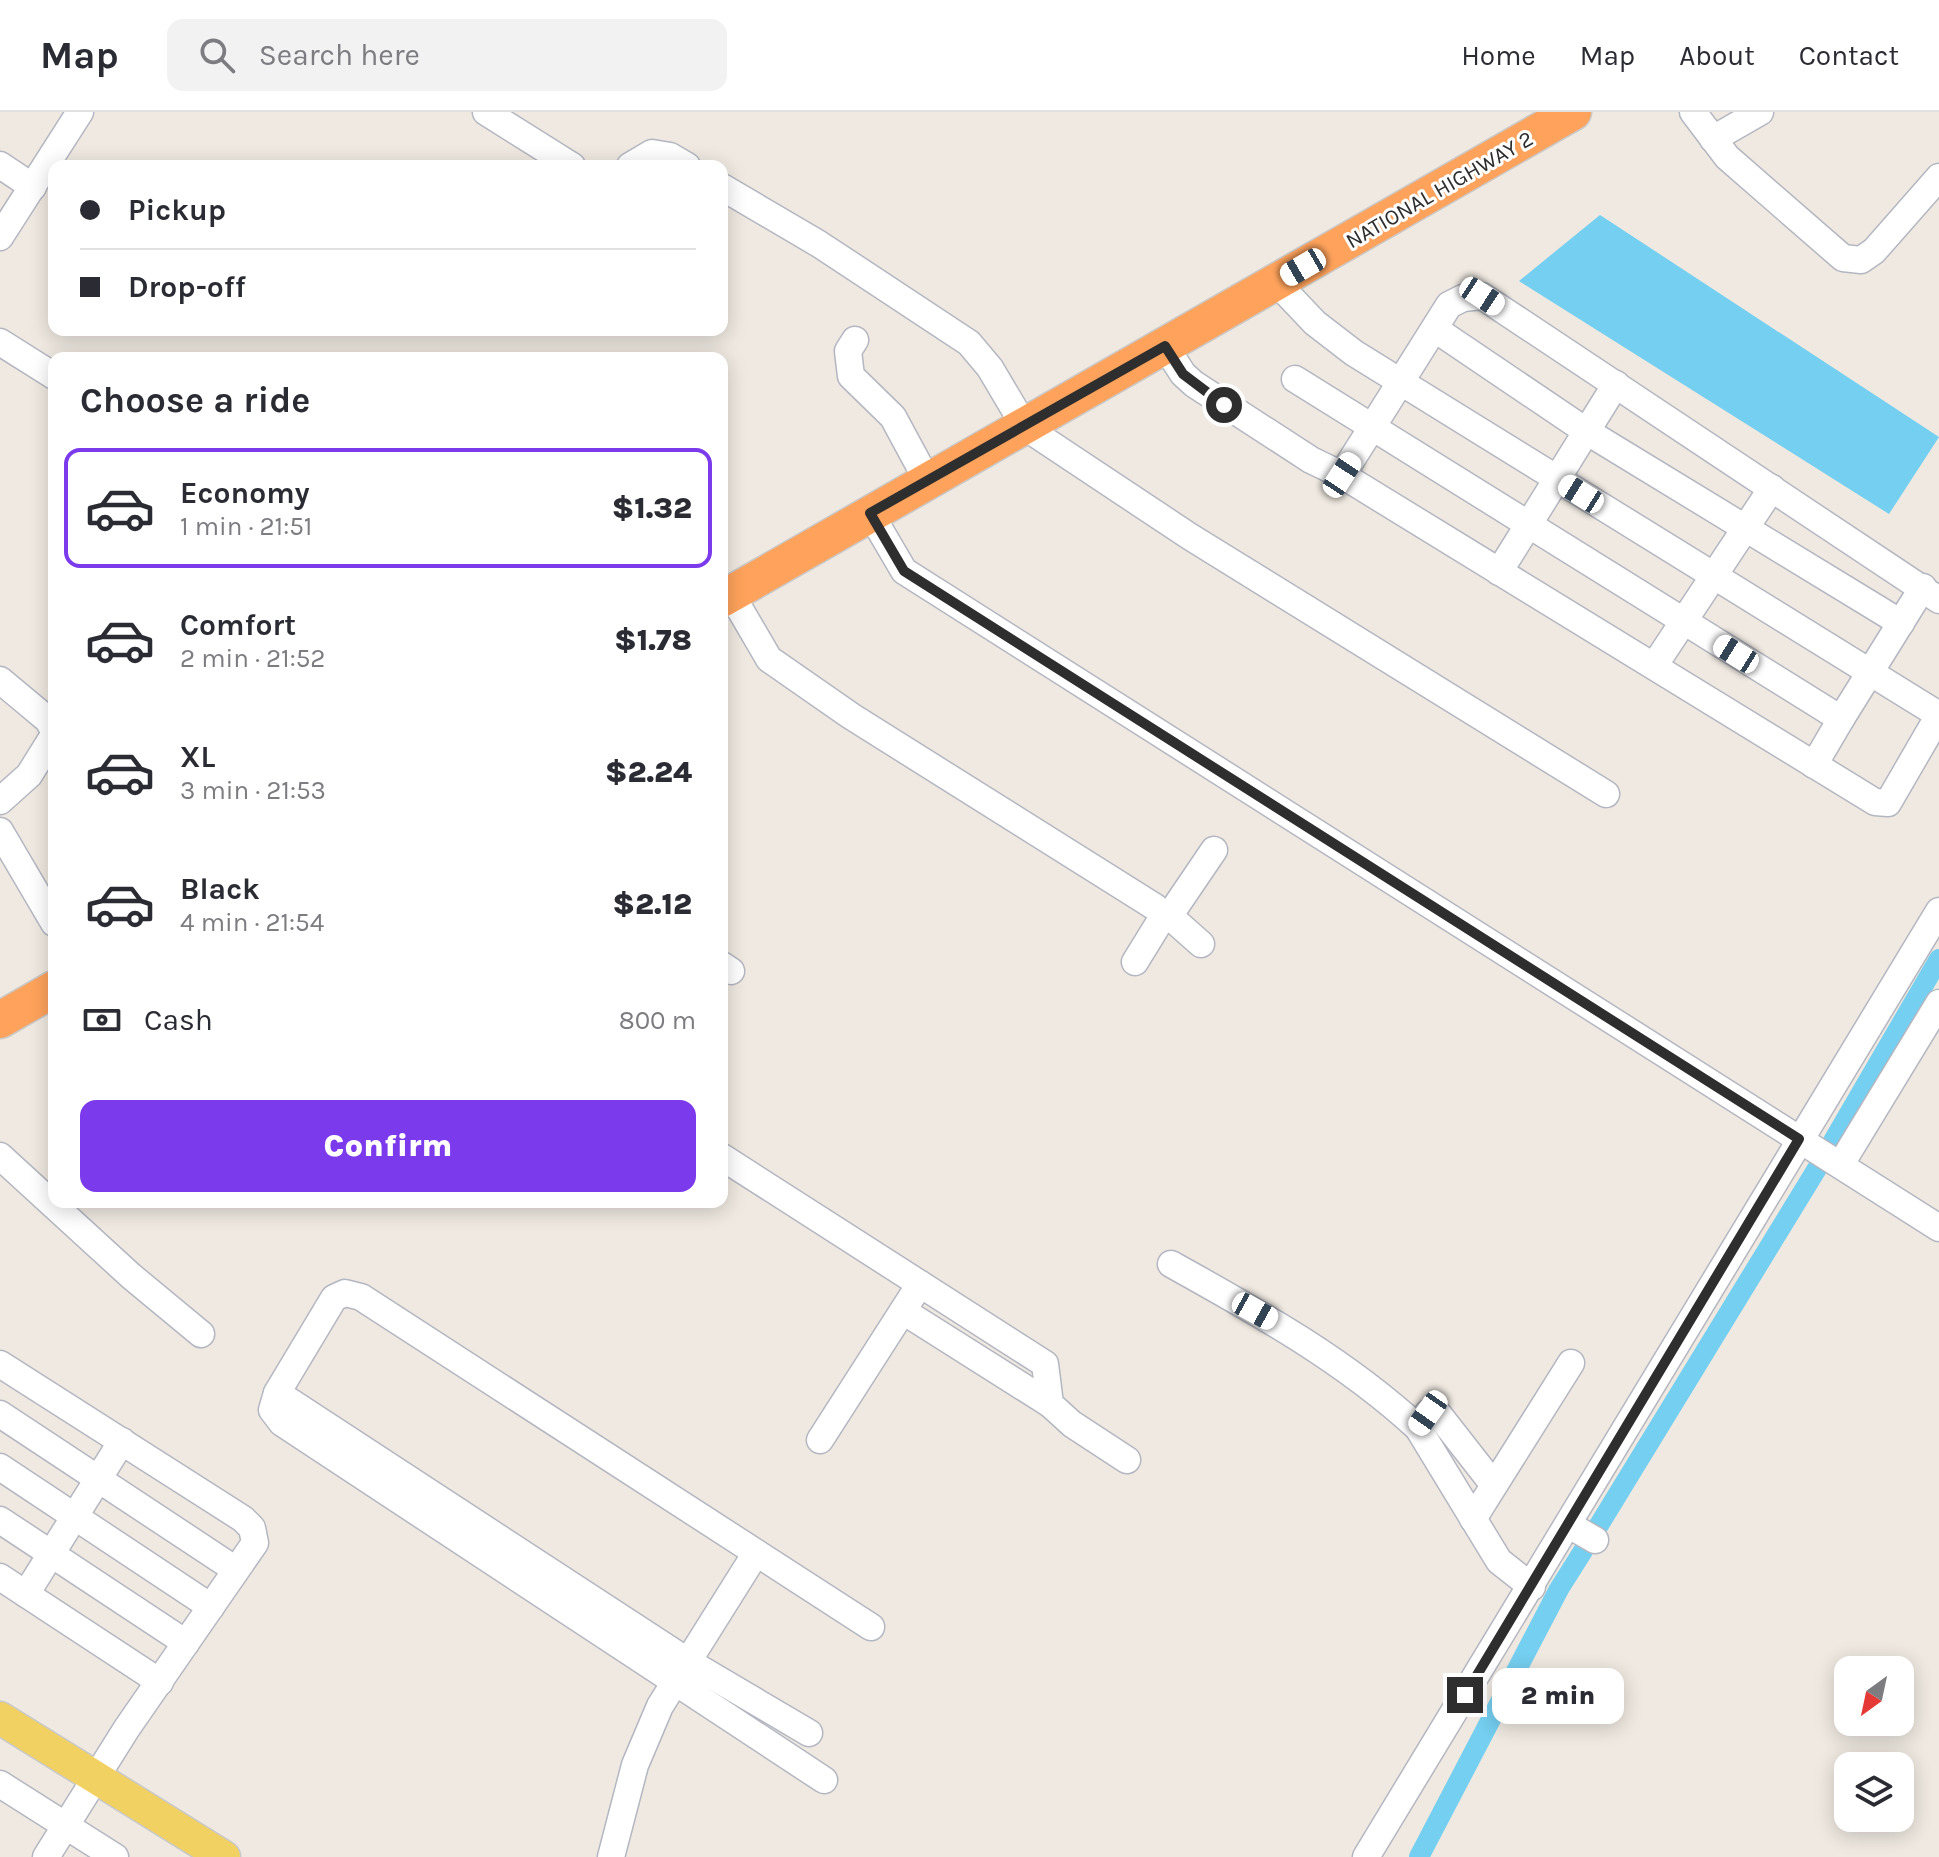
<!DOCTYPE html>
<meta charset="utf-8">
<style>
:root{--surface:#fff;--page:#f2f2f3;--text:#2b2b33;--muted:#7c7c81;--line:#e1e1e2;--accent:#7c3aed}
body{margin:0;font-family:Karla,sans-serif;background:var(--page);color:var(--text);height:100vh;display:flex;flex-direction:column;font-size:30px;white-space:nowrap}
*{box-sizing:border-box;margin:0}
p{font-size:26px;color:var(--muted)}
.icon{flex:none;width:44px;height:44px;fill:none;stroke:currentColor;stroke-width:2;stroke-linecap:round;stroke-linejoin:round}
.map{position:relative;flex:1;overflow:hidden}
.sheet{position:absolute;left:48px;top:240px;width:680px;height:856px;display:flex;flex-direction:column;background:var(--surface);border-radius:16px;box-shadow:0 4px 20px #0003}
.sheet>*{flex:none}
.banner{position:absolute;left:48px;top:48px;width:680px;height:176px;border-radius:16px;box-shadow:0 4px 20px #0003;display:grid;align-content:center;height:176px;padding:0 32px;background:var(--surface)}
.needle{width:52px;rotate:213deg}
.controls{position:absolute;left:1834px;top:1544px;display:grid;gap:16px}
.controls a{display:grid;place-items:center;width:80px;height:80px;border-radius:16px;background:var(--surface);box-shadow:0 4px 20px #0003;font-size:40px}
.end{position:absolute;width:36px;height:36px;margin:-18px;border:10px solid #2e2e2e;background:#fff;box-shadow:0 0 0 4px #fff}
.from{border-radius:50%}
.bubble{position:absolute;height:56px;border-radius:16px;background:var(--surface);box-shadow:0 4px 20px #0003;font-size:26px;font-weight:800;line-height:56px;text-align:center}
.car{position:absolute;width:24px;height:48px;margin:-24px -12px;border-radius:10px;box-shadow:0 0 6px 2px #0007;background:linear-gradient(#fff 24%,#345 0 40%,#fff 0 76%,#345 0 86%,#fff 0)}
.banner b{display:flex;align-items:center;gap:28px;height:76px;font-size:30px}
.banner b+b{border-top:2px solid var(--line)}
.banner i{width:20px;height:20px;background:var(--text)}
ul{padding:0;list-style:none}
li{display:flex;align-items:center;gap:24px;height:120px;margin:0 16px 12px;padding:0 16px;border:4px solid transparent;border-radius:16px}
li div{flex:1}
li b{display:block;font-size:30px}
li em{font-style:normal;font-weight:800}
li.active{border-color:var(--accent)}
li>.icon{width:72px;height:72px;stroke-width:1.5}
h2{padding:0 32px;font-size:36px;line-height:96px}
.pay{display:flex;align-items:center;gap:20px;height:88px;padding:0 32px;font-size:30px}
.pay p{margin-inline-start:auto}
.action{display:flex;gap:16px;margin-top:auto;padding:16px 32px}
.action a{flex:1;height:92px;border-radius:16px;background:var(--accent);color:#fff;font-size:32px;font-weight:800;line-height:92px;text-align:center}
header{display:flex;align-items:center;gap:48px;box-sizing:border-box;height:112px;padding:0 40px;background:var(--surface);border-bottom:2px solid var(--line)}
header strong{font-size:38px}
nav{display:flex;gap:44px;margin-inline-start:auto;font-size:28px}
.search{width:560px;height:72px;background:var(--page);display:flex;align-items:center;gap:20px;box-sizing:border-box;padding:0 28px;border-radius:16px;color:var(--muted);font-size:30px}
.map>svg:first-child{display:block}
.water{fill:#75cff0}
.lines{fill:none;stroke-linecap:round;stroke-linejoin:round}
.canal{stroke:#75cff0;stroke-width:20}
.minor-casing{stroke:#b4b7c1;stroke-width:29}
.major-casing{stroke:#c9c9c9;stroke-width:35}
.highway-casing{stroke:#c9c9c9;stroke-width:39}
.minor{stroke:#fff;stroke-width:26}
.major{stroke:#f2d163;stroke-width:32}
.highway{stroke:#ffa35c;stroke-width:36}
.route{stroke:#2e2e2e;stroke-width:10}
.labels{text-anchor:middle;stroke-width:6;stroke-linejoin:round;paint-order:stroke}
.street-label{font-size:22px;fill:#2e2e2e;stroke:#fff}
</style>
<header>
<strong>Map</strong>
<div class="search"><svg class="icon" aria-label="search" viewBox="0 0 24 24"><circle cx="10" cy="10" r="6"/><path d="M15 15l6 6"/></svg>Search here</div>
<nav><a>Home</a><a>Map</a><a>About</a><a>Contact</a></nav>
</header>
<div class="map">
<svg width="1939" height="1745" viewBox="0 0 1939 1745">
<rect width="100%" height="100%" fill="#efe9e1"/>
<!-- water -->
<path class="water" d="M1600,103L1939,325L1889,402L1519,169Z"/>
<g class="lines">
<!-- canal -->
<g class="canal">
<path d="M1833,1029L1939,847"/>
<path d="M1599,1413L1818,1055"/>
<path d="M1419,1745L1559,1477L1583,1439"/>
</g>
<defs>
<g id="minor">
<path d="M486,0L572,54"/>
<path d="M1693,0L1727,45L1843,146L1861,148L1874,139L1939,65"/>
<path d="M1713,27L1760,0"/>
<path d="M0,53L33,75"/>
<path d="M630,54L652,41L670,44L687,54"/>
<path d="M722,75L819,132L969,231L990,256L1025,315L1189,424L1606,682"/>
<path d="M0,125L80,0"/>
<path d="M1276,170L1315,211L1354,241L1939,603"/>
<path d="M1435,217L1586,319L1901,511"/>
<path d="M855,228L848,239L851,264L893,305L927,368"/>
<path d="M0,230L54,264"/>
<path d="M1165,234L1183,262L1194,272L1311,348L1342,363"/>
<path d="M1295,267L1841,607L1923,475"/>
<path d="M870,401L904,459L1939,1116"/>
<path d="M1499,460L1616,272"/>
<path d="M731,482L769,547L851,604L1155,795"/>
<path d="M1939,488L1482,184L1463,186L1449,193L1342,363L1875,690L1888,691L1939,603"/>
<path d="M1654,554L1772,376"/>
<path d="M0,568L48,608L54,619"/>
<path d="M1814,653L1841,607"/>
<path d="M0,689L29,663L54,623"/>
<path d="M0,719L54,811"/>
<path d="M1176,794L1214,738"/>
<path d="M1175,809L1201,832"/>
<path d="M1135,850L1159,811"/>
<path d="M722,853L731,859"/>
<path d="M0,1044L131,1164L201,1222"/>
<path d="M722,1045L1045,1252L1050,1292L1072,1312L1127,1348"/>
<path d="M1841,1052L1939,891"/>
<path d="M1171,1152C1259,1201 1344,1248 1418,1316L1499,1449L1532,1475"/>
<path d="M903,1199L1050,1292"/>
<path d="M0,1252L243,1407L252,1416L255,1431L127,1616L46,1745"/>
<path d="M277,1281L687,1549L809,1621"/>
<path d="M0,1302L236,1458"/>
<path d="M1418,1316L1428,1301L1439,1303L1493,1372"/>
<path d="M820,1328L920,1172"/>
<path d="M0,1355L211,1495"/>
<path d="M1473,1407L1571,1251"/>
<path d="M0,1408L186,1531"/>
<path d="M1569,1413L1595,1428"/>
<path d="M0,1465L160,1570"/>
<path d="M26,1482L122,1329"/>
<path d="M824,1668L282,1311L272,1298L277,1281L334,1186L345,1181L361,1185L871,1515"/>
<path d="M0,1672L115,1745"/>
<path d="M611,1745L635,1653L660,1594L756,1441"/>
<path d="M1366,1745L1939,799"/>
</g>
<path id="major" d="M0,1606L224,1745"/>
<g id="highway">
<path d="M722,487L1573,0"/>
<path d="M0,908L54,877"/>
</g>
</defs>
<!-- minor casing -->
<use href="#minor" class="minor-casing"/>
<!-- major casing -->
<use href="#major" class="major-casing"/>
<!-- highway casing -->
<use href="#highway" class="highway-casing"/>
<!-- minor -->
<use href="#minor" class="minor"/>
<!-- major -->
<use href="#major" class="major"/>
<!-- highway -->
<use href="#highway" class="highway"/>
</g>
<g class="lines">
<!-- route -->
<path class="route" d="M1224,293L1183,262L1165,234L870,401L904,459L1799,1027L1465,1583"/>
</g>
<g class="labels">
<!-- street labels -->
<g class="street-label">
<text transform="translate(1439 77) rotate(-30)" y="8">NATIONAL HIGHWAY 2</text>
</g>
</g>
</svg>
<div class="controls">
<a><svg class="needle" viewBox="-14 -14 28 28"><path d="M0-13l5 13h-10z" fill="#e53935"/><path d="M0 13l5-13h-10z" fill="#7c7c81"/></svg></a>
<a><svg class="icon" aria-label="layers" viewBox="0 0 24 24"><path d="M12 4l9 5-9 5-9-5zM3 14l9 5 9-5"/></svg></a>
</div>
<i class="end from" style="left:1224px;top:293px"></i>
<i class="end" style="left:1465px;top:1583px"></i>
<div class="bubble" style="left:1492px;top:1556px;width:132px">2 min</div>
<i class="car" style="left:1303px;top:155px;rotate:240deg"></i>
<i class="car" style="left:1482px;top:184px;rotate:123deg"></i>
<i class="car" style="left:1342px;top:363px;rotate:33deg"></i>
<i class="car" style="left:1581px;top:382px;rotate:302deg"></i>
<i class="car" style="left:1736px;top:542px;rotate:302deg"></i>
<i class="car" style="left:1255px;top:1199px;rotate:119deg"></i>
<i class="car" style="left:1428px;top:1301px;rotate:215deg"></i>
<div class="banner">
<b><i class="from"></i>Pickup</b>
<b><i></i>Drop-off</b>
</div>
<section class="sheet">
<h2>Choose a ride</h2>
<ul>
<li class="active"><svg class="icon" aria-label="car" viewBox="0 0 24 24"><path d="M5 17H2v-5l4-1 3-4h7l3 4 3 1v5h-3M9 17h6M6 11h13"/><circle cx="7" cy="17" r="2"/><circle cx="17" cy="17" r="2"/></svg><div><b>Economy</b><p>1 min · 21:51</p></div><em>$1.32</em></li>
<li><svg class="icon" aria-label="car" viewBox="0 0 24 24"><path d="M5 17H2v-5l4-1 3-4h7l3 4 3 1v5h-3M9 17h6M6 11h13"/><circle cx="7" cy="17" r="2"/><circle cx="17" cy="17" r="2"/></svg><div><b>Comfort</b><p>2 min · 21:52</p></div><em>$1.78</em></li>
<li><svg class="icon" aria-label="car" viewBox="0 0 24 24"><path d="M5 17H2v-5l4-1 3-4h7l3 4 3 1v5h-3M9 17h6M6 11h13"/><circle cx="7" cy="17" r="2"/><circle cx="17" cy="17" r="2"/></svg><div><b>XL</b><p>3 min · 21:53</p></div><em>$2.24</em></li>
<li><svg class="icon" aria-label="car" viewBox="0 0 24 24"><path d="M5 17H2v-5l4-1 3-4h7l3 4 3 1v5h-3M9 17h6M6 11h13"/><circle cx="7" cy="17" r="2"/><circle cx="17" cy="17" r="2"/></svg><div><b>Black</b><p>4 min · 21:54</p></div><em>$2.12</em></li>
</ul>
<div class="pay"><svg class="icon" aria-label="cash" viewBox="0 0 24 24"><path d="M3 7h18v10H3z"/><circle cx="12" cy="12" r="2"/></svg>Cash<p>800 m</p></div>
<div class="action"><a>Confirm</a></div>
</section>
</div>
